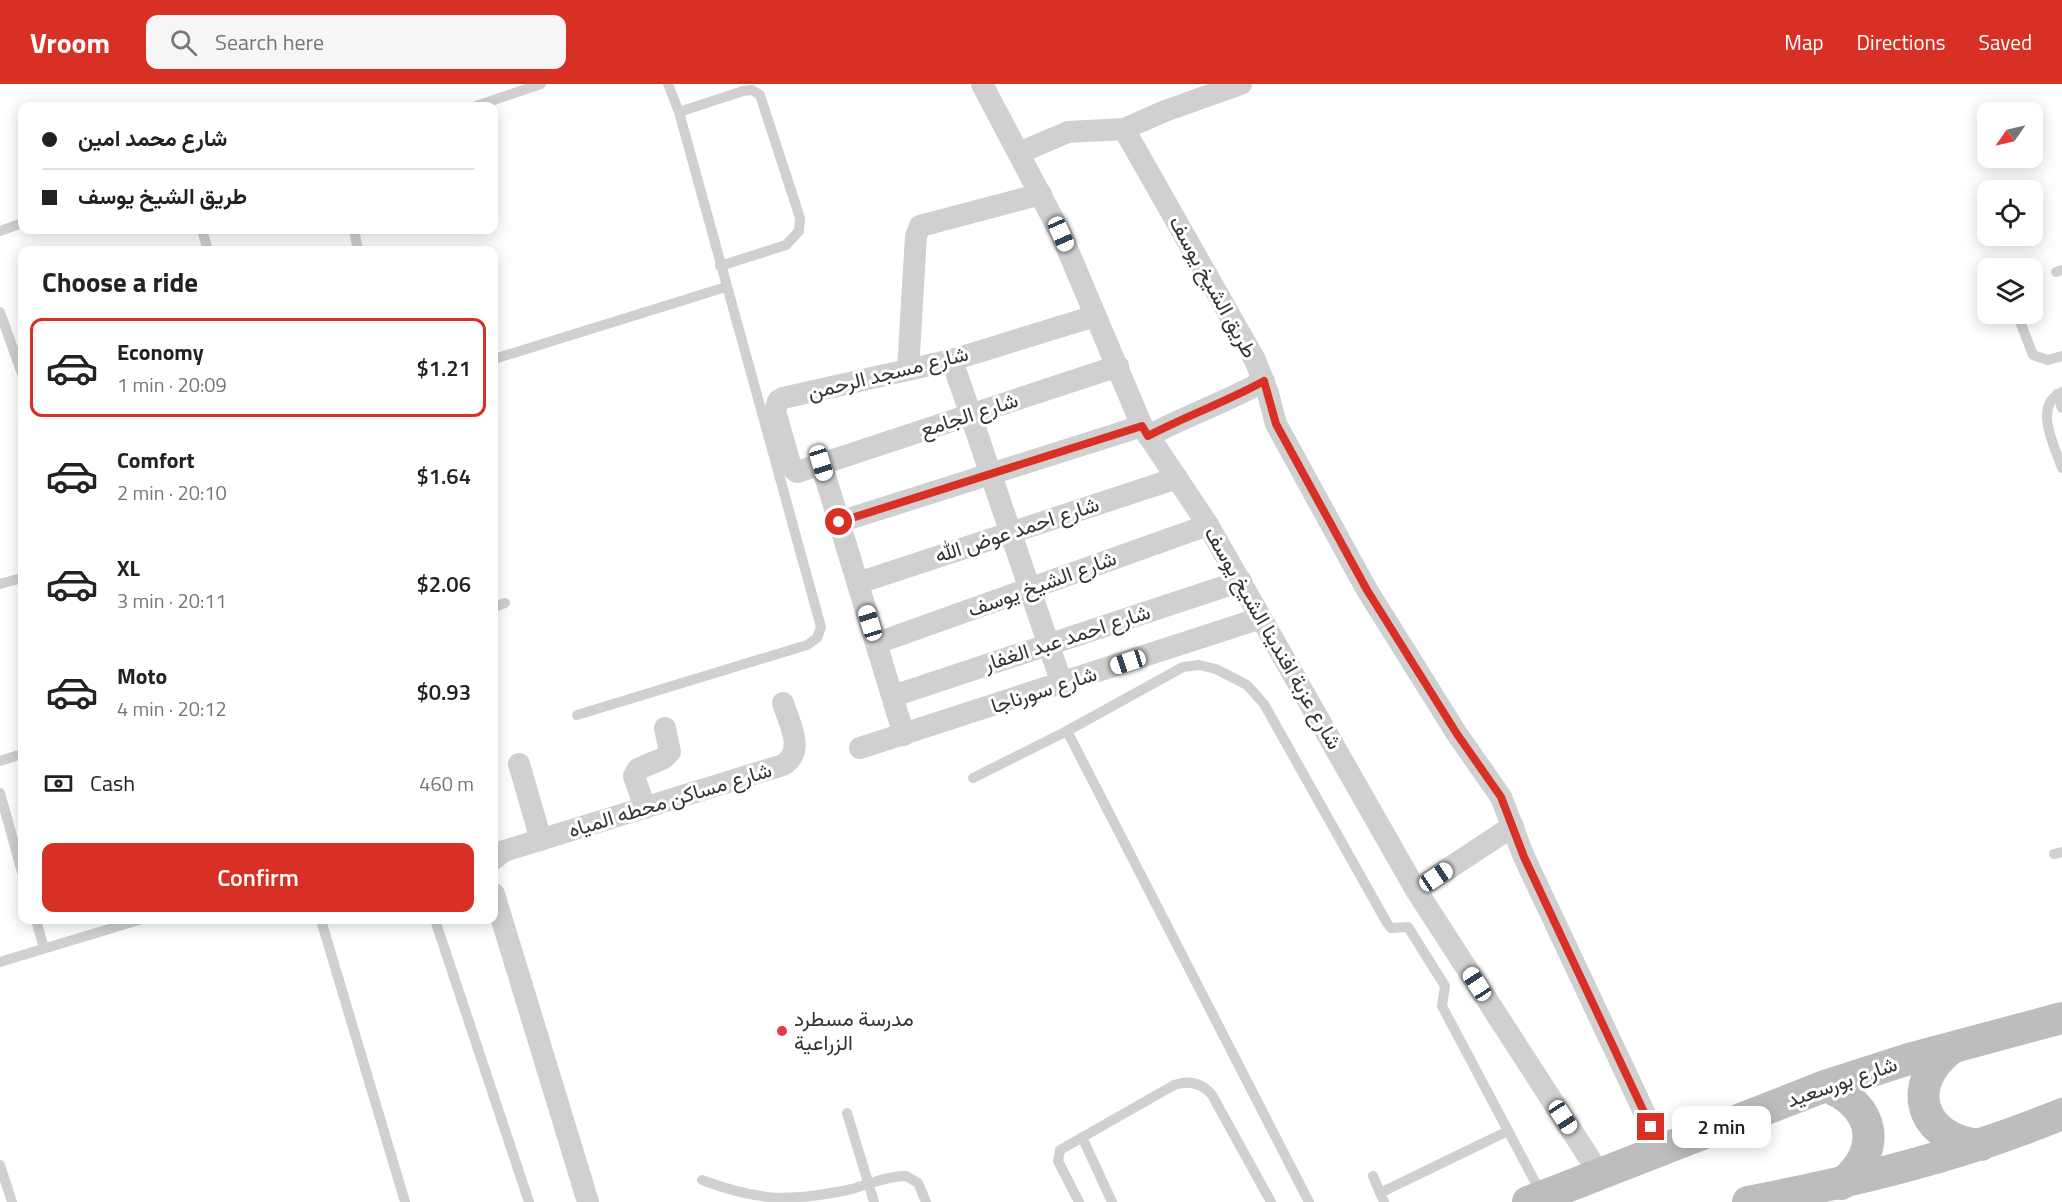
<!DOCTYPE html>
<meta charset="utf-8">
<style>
:root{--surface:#fff;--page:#f6f6f6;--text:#222;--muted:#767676;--line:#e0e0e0;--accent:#d93025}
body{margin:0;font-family:"Titillium Web",Vazirmatn,sans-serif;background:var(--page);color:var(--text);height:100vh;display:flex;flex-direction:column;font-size:22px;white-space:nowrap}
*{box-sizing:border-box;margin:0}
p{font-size:20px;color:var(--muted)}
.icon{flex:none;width:33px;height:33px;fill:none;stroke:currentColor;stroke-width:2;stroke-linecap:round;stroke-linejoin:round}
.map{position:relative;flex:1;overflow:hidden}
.panel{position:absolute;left:18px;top:162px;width:480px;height:678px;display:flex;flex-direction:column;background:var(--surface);border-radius:12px;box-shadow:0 3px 15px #0003}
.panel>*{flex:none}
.hud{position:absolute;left:18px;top:18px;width:480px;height:132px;border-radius:12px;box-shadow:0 3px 15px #0003;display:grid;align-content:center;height:132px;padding:0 24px;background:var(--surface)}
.needle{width:39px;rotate:236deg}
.fabs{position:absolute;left:1977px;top:18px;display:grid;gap:12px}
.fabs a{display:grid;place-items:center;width:66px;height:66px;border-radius:12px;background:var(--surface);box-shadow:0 3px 15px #0003;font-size:30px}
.end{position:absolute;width:27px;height:27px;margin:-14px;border:8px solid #d93025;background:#fff;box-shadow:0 0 0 3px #fff}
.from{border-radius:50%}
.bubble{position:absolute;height:42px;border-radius:12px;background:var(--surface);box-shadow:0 3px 15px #0003;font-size:20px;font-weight:600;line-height:42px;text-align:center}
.car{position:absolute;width:18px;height:36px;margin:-18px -9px;border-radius:8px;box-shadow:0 0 4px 2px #0007;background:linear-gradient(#fff 24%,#345 0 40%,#fff 0 76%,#345 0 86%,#fff 0)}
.hud b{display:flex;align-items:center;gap:21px;height:57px;font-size:22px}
.hud b+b{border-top:2px solid var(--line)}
.hud i{width:15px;height:15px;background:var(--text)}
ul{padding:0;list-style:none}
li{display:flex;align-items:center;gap:18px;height:99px;margin:0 12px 9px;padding:0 12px;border:3px solid transparent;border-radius:12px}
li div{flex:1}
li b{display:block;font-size:22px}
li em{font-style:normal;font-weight:600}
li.active{border-color:var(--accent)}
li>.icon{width:54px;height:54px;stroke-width:1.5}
h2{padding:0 24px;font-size:27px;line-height:72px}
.pay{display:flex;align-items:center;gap:15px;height:66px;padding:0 24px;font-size:22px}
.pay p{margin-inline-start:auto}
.cta{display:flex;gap:12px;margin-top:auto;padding:12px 24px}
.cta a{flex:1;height:69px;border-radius:12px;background:var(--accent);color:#fff;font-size:24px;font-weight:600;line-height:69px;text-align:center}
header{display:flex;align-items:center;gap:36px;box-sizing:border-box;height:84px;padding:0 30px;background:var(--accent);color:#fff}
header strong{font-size:28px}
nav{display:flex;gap:33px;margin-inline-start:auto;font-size:21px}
.search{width:420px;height:54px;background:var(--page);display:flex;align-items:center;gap:15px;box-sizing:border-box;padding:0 21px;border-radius:12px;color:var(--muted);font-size:22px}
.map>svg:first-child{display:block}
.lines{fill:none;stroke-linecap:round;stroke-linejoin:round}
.lane{stroke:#d0d0d0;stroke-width:10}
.street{stroke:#d0d0d0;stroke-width:22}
.secondary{stroke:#bdbdbd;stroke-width:32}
.route{stroke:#d93025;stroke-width:8}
.poi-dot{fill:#e63946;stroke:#fff;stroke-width:2}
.labels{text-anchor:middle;stroke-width:6;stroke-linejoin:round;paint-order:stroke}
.street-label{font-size:21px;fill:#333;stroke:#fff}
.poi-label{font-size:21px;fill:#333;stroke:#fff;text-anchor:start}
</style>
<header>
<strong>Vroom</strong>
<div class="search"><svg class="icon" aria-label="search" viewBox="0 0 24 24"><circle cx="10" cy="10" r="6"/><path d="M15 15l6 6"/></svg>Search here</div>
<nav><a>Map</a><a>Directions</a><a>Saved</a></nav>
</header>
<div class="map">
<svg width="2062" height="1118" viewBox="0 0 2062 1118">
<rect width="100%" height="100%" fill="#fff"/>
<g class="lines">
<!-- lane -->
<g class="lane">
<path d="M476,22L541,0"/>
<path d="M679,28L743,7L752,6L760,11L800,134L799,147L786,161L720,182"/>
<path d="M202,146L208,166"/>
<path d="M354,146L358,166"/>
<path d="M0,147L22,139"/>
<path d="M2056,188L2062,186"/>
<path d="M0,228L22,290"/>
<path d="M2017,230L2033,271L2048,276L2062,272"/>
<path d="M494,275L726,203"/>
<path d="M2062,308C2032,321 2055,363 2062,384"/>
<path d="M2057,310L2062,324"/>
<path d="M0,500L22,494"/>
<path d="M494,523L505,519"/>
<path d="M577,631L807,561L817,554L821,543L679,28L668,0"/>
<path d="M1067,647L1309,1118"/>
<path d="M0,677L22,670"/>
<path d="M973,694L1067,647L1183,583L1199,581L1216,585L1247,601L1264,620L1387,839L1391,844L1408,843L1445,902L1442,922L1541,1109"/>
<path d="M0,709L22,788"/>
<path d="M2054,770L2062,768"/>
<path d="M36,836L44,864"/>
<path d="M321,836L405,1118"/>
<path d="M435,836L529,1118"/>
<path d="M0,878L139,836"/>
<path d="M847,1029L874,1118"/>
<path d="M1082,1053L1112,1118"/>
<path d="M0,1081L12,1118"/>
<path d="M1373,1092L1384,1118"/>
<path d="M702,1096C761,1118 791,1118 852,1105C869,1100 889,1092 906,1092L918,1099L926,1118"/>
<path d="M1380,1109L1508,1047"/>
<path d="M1079,1118L1058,1077L1060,1066L1174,1001C1189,996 1202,999 1212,1011L1271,1118"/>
</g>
<!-- street -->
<g class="street">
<path d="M982,0L1061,150L1142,342L1208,441L1416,806L1599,1089"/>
<path d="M1124,45L1255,276L1268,309L1276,340L1367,506L1457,650L1501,713L1524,773L1661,1064"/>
<path d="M1019,69L1068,48L1124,45L1165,27L1241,0"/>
<path d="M1095,232L952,276L783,314L778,317L775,327L791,383L797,388L1118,282"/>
<path d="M952,276L1062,600"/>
<path d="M908,286L916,152L920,142L1041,110"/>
<path d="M1148,352C1186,332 1226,318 1264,297"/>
<path d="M821,379L904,651"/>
<path d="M839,438L1142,342"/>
<path d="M858,499L1177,394"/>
<path d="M877,559L1208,441"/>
<path d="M893,612L1241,497"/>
<path d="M860,664L1261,534"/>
<path d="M519,680L541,756"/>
<path d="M645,724L634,692L638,685L664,674L670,668L665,644"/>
<path d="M494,775L504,767L783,681C806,667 789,639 783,619"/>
<path d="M1416,806L1513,742"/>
<path d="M494,810L588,1118"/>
</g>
<!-- secondary -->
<g class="secondary">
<path d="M1952,964C1903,1000 1920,1056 1981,1061"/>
<path d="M1825,1002C1875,1020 1884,1067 1841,1100"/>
<path d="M1528,1118L1825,1002L1909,975L2062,934"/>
<path d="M1748,1118C1859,1096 1957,1073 2062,1030"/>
</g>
</g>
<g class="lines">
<!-- route -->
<path class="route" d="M839,438L1142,342L1148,352C1186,332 1226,318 1264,297L1276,340L1367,506L1457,650L1501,713L1524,773L1651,1043"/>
</g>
<!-- markers -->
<circle class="poi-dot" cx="782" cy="947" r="6"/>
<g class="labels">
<!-- street labels -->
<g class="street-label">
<text transform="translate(1213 203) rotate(61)" y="7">طريق الشيخ يوسف</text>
<text transform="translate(888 289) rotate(-14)" y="7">شارع مسجد الرحمن</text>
<text transform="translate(969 331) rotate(-18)" y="7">شارع الجامع</text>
<text transform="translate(1017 446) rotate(-18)" y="7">شارع احمد عوض الله</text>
<text transform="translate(1042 500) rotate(-20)" y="7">شارع الشيخ يوسف</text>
<text transform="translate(1067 554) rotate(-18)" y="7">شارع احمد عبد الغفار</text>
<text transform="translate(1273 554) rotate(60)" y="7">شارع عزبة افندينا الشيخ يوسف</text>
<text transform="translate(1044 606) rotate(-18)" y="7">شارع سورناجا</text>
<text transform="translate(670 716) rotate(-17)" y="7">شارع مساكن محطه المياه</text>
<text transform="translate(1842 998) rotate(-19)" y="7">شارع بورسعيد</text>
</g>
<!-- poi labels -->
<g class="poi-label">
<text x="794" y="942">مدرسة مسطرد<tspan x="794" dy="24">الزراعية</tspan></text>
</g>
</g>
</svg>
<div class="fabs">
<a><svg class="needle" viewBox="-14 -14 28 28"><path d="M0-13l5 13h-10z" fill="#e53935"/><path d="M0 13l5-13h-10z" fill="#767676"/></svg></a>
<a><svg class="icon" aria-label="locate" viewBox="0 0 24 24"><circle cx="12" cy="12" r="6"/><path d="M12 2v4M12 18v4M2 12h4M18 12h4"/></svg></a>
<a><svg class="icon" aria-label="layers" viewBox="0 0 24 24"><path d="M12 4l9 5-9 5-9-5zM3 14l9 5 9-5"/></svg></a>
</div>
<i class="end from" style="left:839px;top:438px"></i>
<i class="end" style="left:1651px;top:1043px"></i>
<div class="bubble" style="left:1672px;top:1022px;width:99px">2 min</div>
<i class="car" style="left:1061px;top:150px;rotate:156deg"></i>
<i class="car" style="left:821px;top:379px;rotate:163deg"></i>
<i class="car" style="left:870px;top:539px;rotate:343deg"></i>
<i class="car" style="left:1128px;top:578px;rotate:252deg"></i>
<i class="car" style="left:1436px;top:793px;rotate:56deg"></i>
<i class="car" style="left:1477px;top:900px;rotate:327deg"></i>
<i class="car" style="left:1563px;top:1033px;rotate:147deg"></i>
<div class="hud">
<b><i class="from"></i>شارع محمد امين</b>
<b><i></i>طريق الشيخ يوسف</b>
</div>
<section class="panel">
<h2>Choose a ride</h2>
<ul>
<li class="active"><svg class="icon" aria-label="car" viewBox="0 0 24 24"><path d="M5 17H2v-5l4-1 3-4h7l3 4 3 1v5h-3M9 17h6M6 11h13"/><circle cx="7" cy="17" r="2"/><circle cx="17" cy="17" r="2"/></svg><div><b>Economy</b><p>1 min · 20:09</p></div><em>$1.21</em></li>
<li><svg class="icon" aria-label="car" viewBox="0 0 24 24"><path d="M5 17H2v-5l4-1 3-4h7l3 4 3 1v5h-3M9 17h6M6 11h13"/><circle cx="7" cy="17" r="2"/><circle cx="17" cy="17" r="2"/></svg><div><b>Comfort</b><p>2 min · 20:10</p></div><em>$1.64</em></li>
<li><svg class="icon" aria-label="car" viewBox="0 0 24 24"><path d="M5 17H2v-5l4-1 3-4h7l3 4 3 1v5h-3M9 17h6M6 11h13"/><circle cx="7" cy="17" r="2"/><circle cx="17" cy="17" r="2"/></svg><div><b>XL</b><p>3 min · 20:11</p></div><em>$2.06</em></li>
<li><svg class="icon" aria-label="car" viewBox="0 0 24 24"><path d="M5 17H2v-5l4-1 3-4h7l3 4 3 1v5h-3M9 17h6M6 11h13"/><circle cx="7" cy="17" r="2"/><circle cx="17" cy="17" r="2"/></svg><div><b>Moto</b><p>4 min · 20:12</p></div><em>$0.93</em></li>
</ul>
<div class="pay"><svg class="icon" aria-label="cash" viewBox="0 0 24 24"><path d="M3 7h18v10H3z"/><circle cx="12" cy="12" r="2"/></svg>Cash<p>460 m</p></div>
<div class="cta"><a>Confirm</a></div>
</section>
</div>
